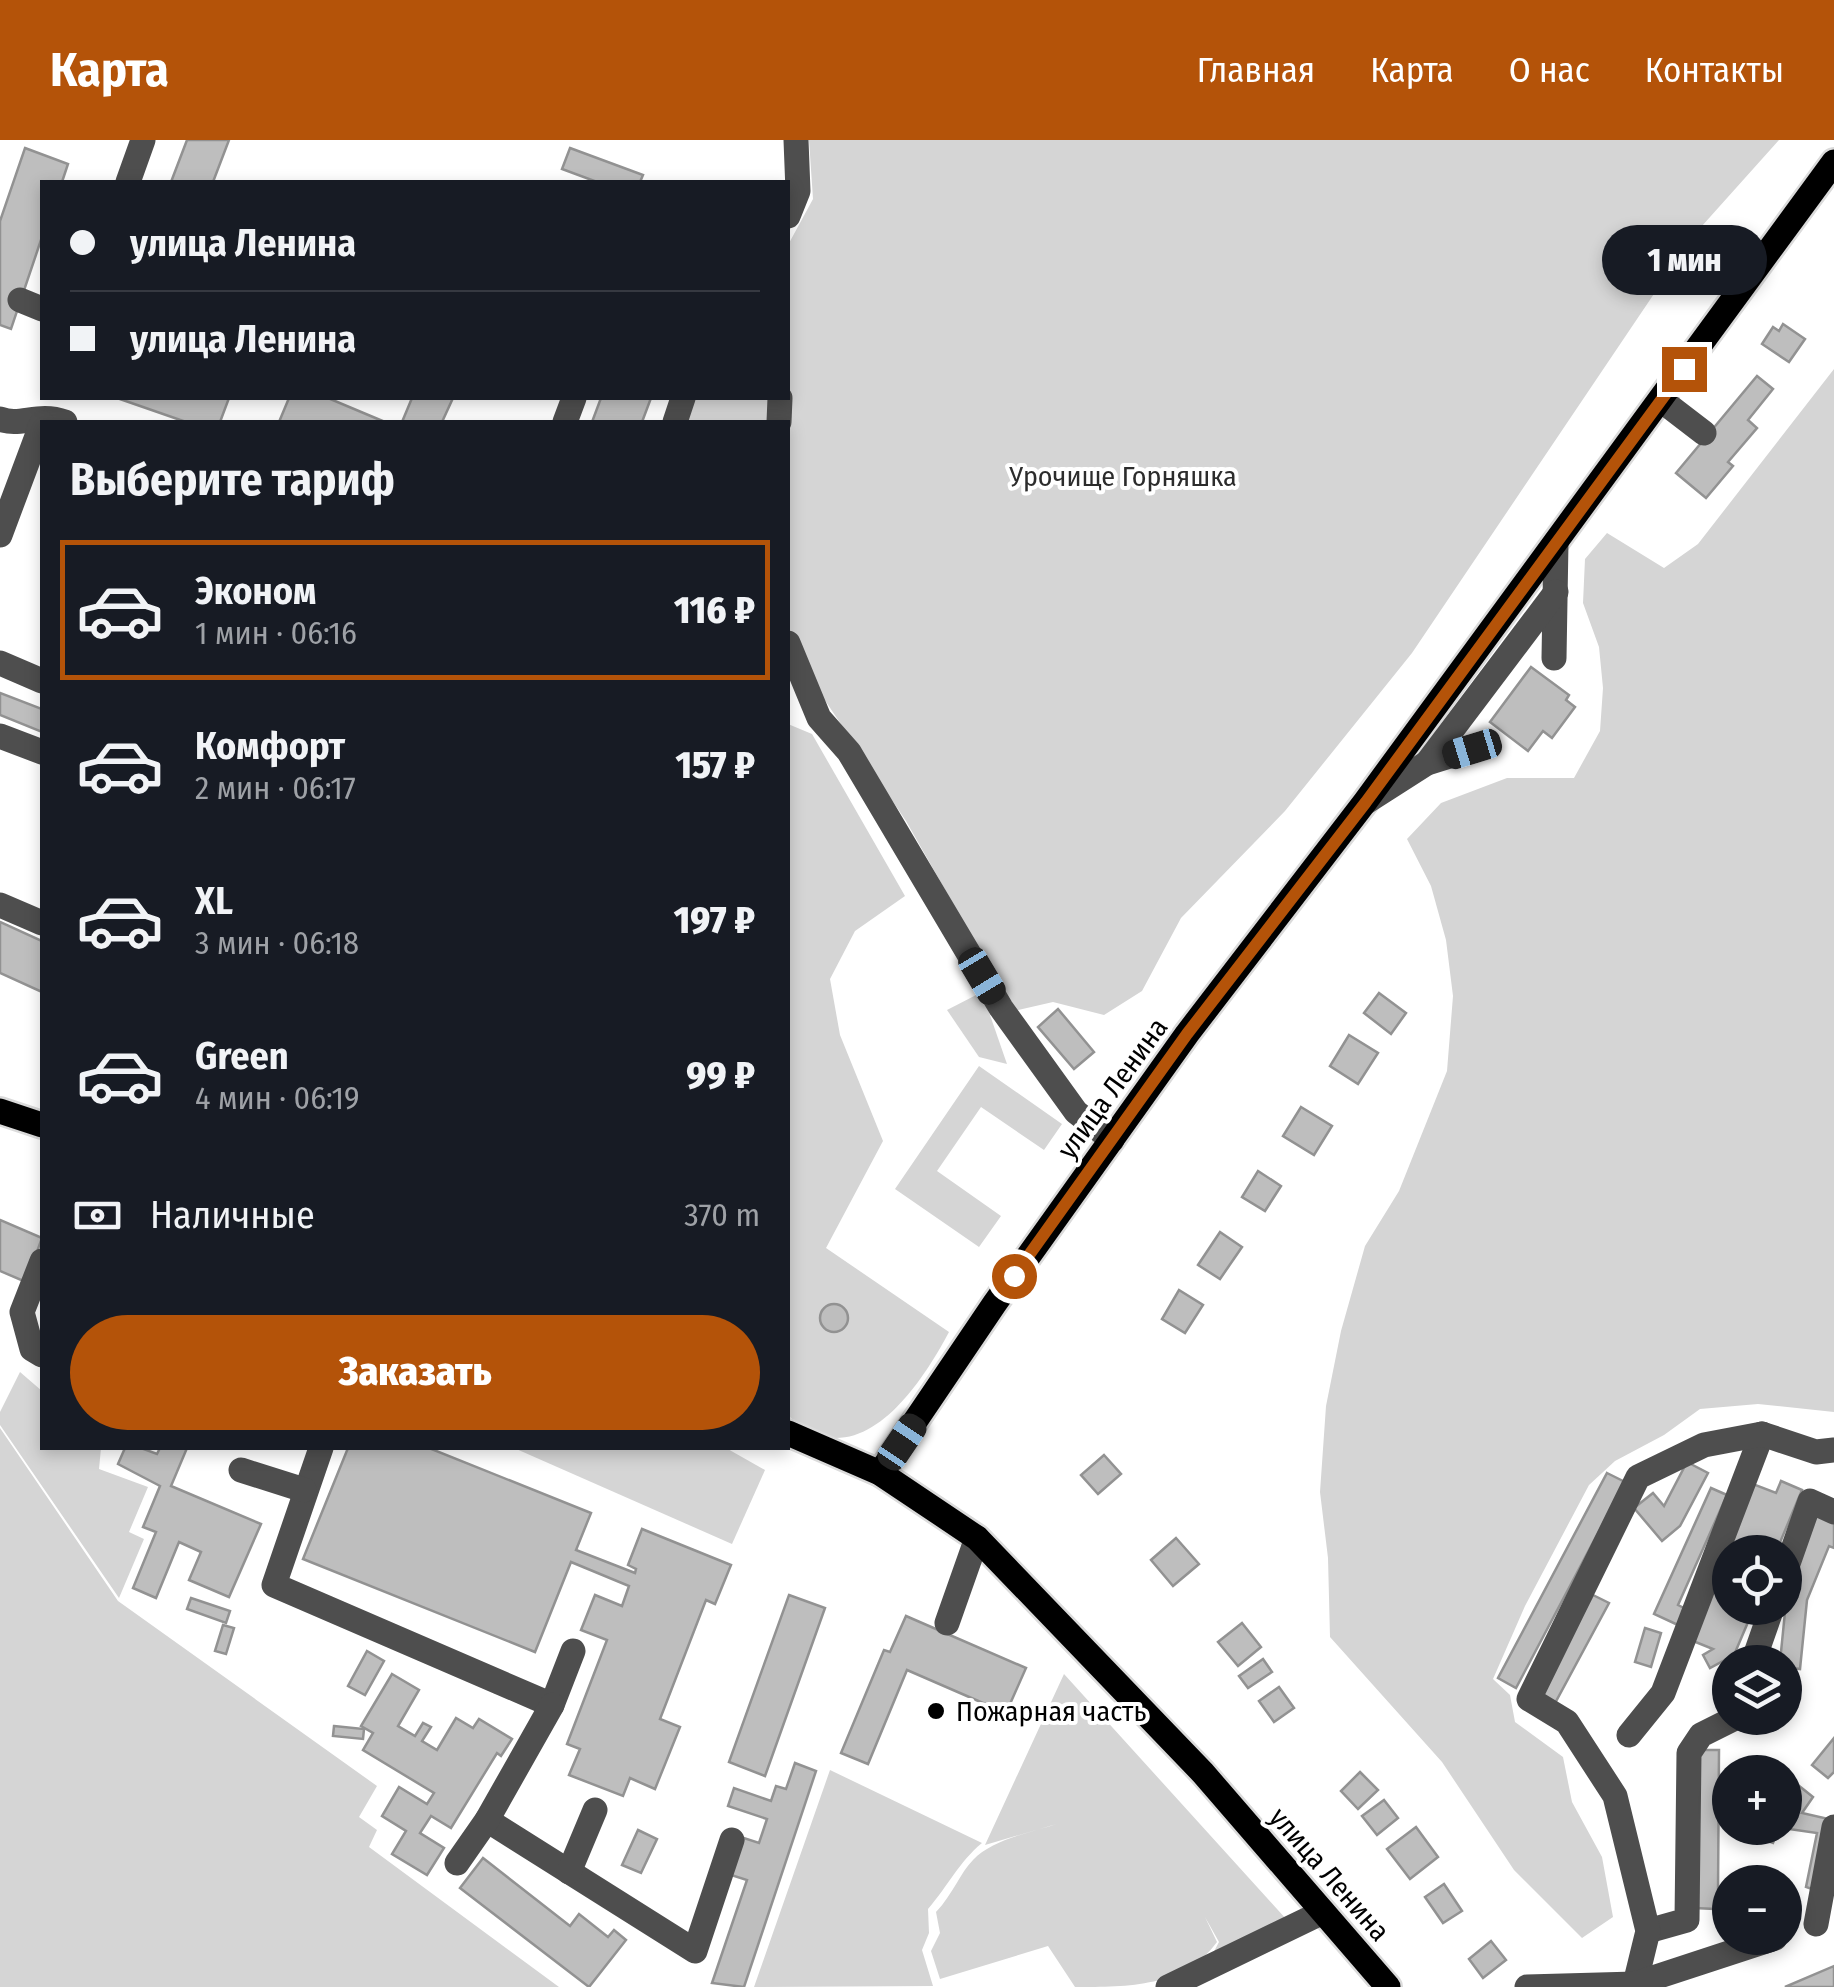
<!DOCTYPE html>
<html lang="ru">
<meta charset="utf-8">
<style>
:root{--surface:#171b24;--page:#20242c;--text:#f1f3f6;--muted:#9ea1a6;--line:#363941;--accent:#b45309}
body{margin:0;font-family:"Fira Sans Condensed",sans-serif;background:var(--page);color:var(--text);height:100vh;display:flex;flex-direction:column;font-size:38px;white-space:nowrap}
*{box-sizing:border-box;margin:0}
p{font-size:32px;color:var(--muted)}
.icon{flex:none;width:55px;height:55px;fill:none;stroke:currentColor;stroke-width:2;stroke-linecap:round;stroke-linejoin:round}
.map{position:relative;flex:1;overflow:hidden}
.panel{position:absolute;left:40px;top:280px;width:750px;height:1030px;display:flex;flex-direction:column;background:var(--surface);border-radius:0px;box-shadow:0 5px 15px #0003}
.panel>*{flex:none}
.banner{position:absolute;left:40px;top:40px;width:750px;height:220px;border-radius:0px;box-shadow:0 5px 15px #0003;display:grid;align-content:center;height:220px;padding:0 30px;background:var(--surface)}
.buttons{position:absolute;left:1712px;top:1395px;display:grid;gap:20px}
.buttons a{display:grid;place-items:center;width:90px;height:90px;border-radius:50%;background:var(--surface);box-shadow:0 5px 15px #0003;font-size:50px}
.end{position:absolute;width:45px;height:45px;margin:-22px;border:12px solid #b45309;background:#fff;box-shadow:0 0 0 5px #fff}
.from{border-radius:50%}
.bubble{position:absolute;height:70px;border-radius:35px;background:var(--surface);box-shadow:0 5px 15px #0003;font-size:32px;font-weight:800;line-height:70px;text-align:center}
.car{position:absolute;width:30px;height:60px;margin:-30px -15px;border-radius:12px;box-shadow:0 0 8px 2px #0007;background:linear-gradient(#222 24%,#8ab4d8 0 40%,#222 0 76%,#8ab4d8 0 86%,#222 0)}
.banner b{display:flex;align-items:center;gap:35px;height:95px;font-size:38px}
.banner b+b{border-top:2px solid var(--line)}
.banner i{width:25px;height:25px;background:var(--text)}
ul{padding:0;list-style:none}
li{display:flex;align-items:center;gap:30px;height:140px;margin:0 20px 15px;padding:0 10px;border:5px solid transparent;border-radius:0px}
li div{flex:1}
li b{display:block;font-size:38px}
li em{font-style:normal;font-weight:800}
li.on{border-color:var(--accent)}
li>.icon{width:90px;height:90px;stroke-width:1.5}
h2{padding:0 30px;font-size:45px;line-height:120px}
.pay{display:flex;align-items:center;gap:25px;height:110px;padding:0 30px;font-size:38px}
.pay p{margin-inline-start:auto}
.cta{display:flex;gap:20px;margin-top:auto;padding:20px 30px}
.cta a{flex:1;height:115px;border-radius:60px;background:var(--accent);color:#fff;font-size:40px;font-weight:800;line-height:115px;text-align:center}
header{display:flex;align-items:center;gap:60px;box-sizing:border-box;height:140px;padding:0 50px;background:var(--accent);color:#fff}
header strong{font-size:48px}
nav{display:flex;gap:55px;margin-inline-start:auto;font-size:35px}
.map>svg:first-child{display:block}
.green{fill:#d5d5d5}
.building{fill:#bebebe;stroke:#929292;stroke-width:2.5}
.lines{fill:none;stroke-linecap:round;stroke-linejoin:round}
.major-casing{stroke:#dbdbdb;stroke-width:30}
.minor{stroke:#4e4e4e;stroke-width:25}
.major{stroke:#000;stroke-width:25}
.route{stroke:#b45309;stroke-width:12}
.poi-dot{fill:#000;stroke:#fff;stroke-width:4}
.labels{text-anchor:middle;stroke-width:8;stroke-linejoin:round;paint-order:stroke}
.park-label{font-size:28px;fill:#2c2c2c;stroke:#fff}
.street-label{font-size:28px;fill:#000;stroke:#fff}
.poi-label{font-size:28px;fill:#000;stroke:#fff;text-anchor:start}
</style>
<header>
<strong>Карта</strong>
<nav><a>Главная</a><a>Карта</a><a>О нас</a><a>Контакты</a></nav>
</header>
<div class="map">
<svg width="1834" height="1847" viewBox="0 0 1834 1847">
<rect width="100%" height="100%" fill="#fff"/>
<!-- green -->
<g class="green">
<path d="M809,0H1779L1693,96L1412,513L1285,671L1181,778L1142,851L1104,875L1053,862L1014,871L906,681L814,544L788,485V282H683L692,258H788V105L813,59Z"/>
<path d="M1834,229V1272L1758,1264L1700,1269L1664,1295L1615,1321L1589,1345L1525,1466L1493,1539L1510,1555L1515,1582L1563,1617L1572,1662L1602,1717L1613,1777L1582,1798L1514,1730L1442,1622L1330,1497L1328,1418L1320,1352L1326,1266L1341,1191L1365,1106L1399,1051L1447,931L1453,856L1446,800L1431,746L1407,699L1441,663L1507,638H1574L1600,591L1603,548L1599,507L1583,463L1585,419L1607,393L1664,428L1698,404Z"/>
<path d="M788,584L812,594L905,756L855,791L830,839L840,895L883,1001L826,1108L949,1192C925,1237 875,1317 814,1294C805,1290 796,1281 788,1276Z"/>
<path d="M982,852L1007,924L979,917L947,870Z"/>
<path d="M979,926L1062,984L1044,1010L981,967L937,1031L1001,1076L979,1107L895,1049Z"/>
<path d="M20,1232L42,1251V1308H101L99,1329L148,1347L129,1392L144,1399L119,1458L0,1285V1272Z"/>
<path d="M0,1288L118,1461L377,1646L359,1677L377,1690L369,1707L559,1847H0Z"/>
<path d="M514,1308H726L765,1330L732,1404Z"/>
<path d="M1064,1534L1287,1780L1211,1817L1219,1802L1205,1777L1217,1802C1184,1847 1129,1847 1075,1847L1048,1806L940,1839L931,1811L940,1793L936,1772C953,1754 960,1733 973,1720C993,1699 1033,1692 1060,1683L985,1705Z"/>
<path d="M830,1630L982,1703C959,1722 948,1746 928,1769L929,1793L922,1810L933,1846L754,1847Z"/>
</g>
<!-- building -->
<g class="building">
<path d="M187,0H229L213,42H171Z"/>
<path d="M25,8L68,24L62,42H42V97L11,189L0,185V81Z"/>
<path d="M570,8L643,35L640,42H597L562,29Z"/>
<path d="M1783,184L1805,199L1789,222L1762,204L1773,187L1779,191Z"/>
<path d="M1757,236L1773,249L1748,280L1757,288L1728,322L1733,326L1706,358L1676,333Z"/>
<path d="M117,258H229L220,282H186Z"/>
<path d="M289,258H328L385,282H279Z"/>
<path d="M412,258H453L442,282H402Z"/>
<path d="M601,258H651L642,282H592Z"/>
<path d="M1531,527L1569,555L1566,560L1575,567L1552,598L1543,591L1528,611L1490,582Z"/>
<path d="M0,553L42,569V592L0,575Z"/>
<path d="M0,782L42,801V852L0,833Z"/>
<path d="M1379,853L1406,873L1391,894L1364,873Z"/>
<path d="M1058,869L1094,912L1074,929L1038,887Z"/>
<path d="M1349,895L1378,913L1358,944L1330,926Z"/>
<path d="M1301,967L1332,986L1314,1015L1283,996Z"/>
<path d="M1258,1031L1281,1046L1265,1071L1242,1057Z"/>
<path d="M0,1080L42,1098L26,1142L0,1131Z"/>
<path d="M1220,1092L1242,1107L1220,1139L1198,1125Z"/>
<path d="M1179,1150L1203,1165L1185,1193L1162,1179Z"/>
<circle cx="834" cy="1178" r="14"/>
<path d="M125,1308H141L157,1314L160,1308H187L171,1346L261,1384L229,1457L189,1440L201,1412L179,1402L156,1458L133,1448L156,1392L143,1387L160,1346L118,1324Z"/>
<path d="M348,1308H429L591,1373L576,1410L635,1433L636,1429L628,1425L642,1389L731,1425L715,1464L706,1460L660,1579L680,1587L655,1649L630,1638L623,1656L569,1635L580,1609L567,1604L607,1500L581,1490L595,1455L622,1466L629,1446L571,1422L535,1512L303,1419Z"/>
<path d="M1104,1315L1121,1334L1098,1354L1081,1335Z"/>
<path d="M1687,1322L1708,1333L1680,1386L1662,1401L1634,1368L1653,1353L1664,1366Z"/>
<path d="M1607,1333L1625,1342L1516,1548L1498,1538Z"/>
<path d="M1781,1341L1802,1350L1776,1412H1730V1468H1754L1734,1515L1710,1528L1703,1515L1713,1509L1693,1501L1753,1344L1776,1353Z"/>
<path d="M1711,1348L1727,1355L1678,1465L1686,1469L1678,1485L1654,1474Z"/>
<path d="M1817,1367L1834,1376V1408L1829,1406L1807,1460L1800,1529L1785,1527V1522H1780L1787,1452Z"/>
<path d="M1176,1398L1199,1424L1173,1446L1151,1420Z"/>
<path d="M789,1455L825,1468L765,1636L729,1622Z"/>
<path d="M1593,1455L1609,1463L1554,1565L1538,1556Z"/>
<path d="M191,1458L230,1471L226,1483L187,1469Z"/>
<path d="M906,1476L1026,1528L1006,1573L907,1530L868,1624L841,1613L884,1510L890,1512Z"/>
<path d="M1242,1483L1261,1507L1238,1526L1218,1502Z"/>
<path d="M223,1485L234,1488L226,1514L215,1511Z"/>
<path d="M1645,1488L1661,1493L1651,1527L1635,1522Z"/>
<path d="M367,1511L384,1521L365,1555L348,1546Z"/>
<path d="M1263,1519L1272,1532L1248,1548L1239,1536Z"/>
<path d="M392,1534L419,1550L398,1586L415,1596L423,1583L431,1587L422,1601L437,1610L456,1578L473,1588L479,1579L512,1599L501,1616L497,1613L451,1688L431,1676L420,1693L444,1708L427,1735L392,1714L406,1691L382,1676L399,1647L427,1664L434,1653L363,1610L373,1593L361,1586Z"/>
<path d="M1279,1547L1294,1568L1274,1582L1259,1561Z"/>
<path d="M334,1586L364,1589L363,1599L333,1596Z"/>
<path d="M1834,1598V1632L1828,1638L1812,1625Z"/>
<path d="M1696,1610H1719L1718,1753L1730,1752V1782L1716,1783L1715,1769L1695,1768Z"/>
<path d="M795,1623L816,1631L744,1847L712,1843L747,1740L731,1735L744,1698L759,1703L767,1679L728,1666L734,1648L771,1661L776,1646L786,1649Z"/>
<path d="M1360,1632L1378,1650L1358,1669L1341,1651Z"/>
<path d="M1798,1645L1813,1657L1802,1673L1833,1680L1818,1751L1806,1747L1817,1693L1782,1688L1785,1665Z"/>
<path d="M1384,1660L1398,1678L1377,1695L1362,1676Z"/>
<path d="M1416,1687L1438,1717L1410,1739L1387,1709Z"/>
<path d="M1748,1688H1779L1773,1703L1746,1693Z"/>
<path d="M638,1690L657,1699L641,1733L622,1725Z"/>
<path d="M483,1718L570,1786L579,1774L608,1797L614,1790L626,1800L589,1847L460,1748Z"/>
<path d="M1444,1744L1462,1771L1443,1783L1425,1757Z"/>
<path d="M1491,1801L1506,1820L1483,1838L1469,1819Z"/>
<path d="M1834,1826V1847H1785Z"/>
</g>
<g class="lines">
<defs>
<g id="major">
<path d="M0,971L42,985"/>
<path d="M788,1293L880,1333L977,1398L1203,1633L1388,1847"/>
<path d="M880,1333L995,1163L1187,894L1365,662L1834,22"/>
</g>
</defs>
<!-- major casing -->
<use href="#major" class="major-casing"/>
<!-- minor -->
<g class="minor">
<path d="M128,42L143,0"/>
<path d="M788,76L798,51L796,0"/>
<path d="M20,160L42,169"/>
<path d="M1661,260L1704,293"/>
<path d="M0,279C21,287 37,272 65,282"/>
<path d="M565,282L574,258"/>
<path d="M675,282L683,258"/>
<path d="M779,282L780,258"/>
<path d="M0,395L42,283"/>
<path d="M788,503L819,578L849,612L1001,868L1076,972L1112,1000"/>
<path d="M1554,518L1556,402"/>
<path d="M0,523L42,541"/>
<path d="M0,596L42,612"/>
<path d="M1427,623L1556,452"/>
<path d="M1366,662L1427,623L1472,609"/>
<path d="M0,765L42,783"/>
<path d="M42,1121L22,1172L32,1209L42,1215"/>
<path d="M321,1308L274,1445L552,1565L573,1511"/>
<path d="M241,1330L304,1350"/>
<path d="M1785,1432L1810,1361L1834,1372"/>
<path d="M947,1483L977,1398"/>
<path d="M1753,1522L1772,1468"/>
<path d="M1629,1595L1663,1553L1762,1294"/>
<path d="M487,1680L695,1811L732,1700"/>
<path d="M457,1723L487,1680L552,1565"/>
<path d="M569,1732L595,1670"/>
<path d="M1816,1784L1834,1687"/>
<path d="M1648,1791L1687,1780L1689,1613L1701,1595L1735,1578"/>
<path d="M1635,1844L1648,1791L1615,1656L1567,1582L1529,1559L1638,1337L1704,1305L1762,1294L1816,1312L1834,1310"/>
<path d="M1168,1847L1323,1772"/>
<path d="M1527,1847L1635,1844L1775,1798"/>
</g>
<!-- major -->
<use href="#major" class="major"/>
</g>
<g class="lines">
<!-- route -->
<path class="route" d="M1014,1136L1187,894L1366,662L1684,229"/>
</g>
<!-- markers -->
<circle class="poi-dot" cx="936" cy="1571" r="10"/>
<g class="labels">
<!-- park labels -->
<g class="park-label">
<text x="1123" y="346">Урочище Горняшка</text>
</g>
<!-- street labels -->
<g class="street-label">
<text transform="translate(1112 948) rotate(-54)" y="10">улица Ленина</text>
<text transform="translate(1330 1734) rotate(49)" y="10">улица Ленина</text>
</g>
<!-- poi labels -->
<g class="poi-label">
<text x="956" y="1581">Пожарная часть</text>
</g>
</g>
</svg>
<div class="buttons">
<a><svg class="icon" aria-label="locate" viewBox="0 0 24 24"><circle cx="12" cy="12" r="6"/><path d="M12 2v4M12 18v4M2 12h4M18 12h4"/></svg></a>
<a><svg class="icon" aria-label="layers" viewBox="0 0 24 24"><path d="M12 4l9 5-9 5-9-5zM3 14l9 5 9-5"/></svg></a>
<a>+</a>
<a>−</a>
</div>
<i class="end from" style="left:1014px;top:1136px"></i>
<i class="end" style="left:1684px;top:229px"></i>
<div class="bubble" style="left:1602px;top:85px;width:165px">1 мин</div>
<i class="car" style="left:1472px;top:609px;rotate:253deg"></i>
<i class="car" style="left:982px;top:836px;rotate:149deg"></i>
<i class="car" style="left:902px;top:1302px;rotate:34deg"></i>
<div class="banner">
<b><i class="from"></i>улица Ленина</b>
<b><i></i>улица Ленина</b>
</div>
<section class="panel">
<h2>Выберите тариф</h2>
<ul>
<li class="on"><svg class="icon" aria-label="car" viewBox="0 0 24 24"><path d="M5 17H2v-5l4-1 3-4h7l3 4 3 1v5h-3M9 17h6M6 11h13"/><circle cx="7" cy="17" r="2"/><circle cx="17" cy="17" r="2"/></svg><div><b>Эконом</b><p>1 мин · 06:16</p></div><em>116 ₽</em></li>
<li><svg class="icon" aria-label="car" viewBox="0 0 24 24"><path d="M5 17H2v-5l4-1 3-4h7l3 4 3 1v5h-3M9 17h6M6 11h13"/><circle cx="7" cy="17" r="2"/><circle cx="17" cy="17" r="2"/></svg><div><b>Комфорт</b><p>2 мин · 06:17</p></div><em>157 ₽</em></li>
<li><svg class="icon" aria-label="car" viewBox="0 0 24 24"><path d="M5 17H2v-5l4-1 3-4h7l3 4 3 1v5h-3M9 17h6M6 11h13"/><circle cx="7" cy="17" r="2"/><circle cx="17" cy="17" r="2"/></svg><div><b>XL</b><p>3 мин · 06:18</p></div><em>197 ₽</em></li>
<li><svg class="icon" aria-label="car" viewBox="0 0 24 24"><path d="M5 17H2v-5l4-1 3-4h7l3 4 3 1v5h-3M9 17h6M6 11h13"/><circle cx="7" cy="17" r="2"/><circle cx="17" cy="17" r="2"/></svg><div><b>Green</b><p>4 мин · 06:19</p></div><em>99 ₽</em></li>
</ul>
<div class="pay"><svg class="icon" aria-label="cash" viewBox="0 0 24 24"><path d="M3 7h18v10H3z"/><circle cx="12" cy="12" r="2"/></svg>Наличные<p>370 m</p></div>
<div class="cta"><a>Заказать</a></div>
</section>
</div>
